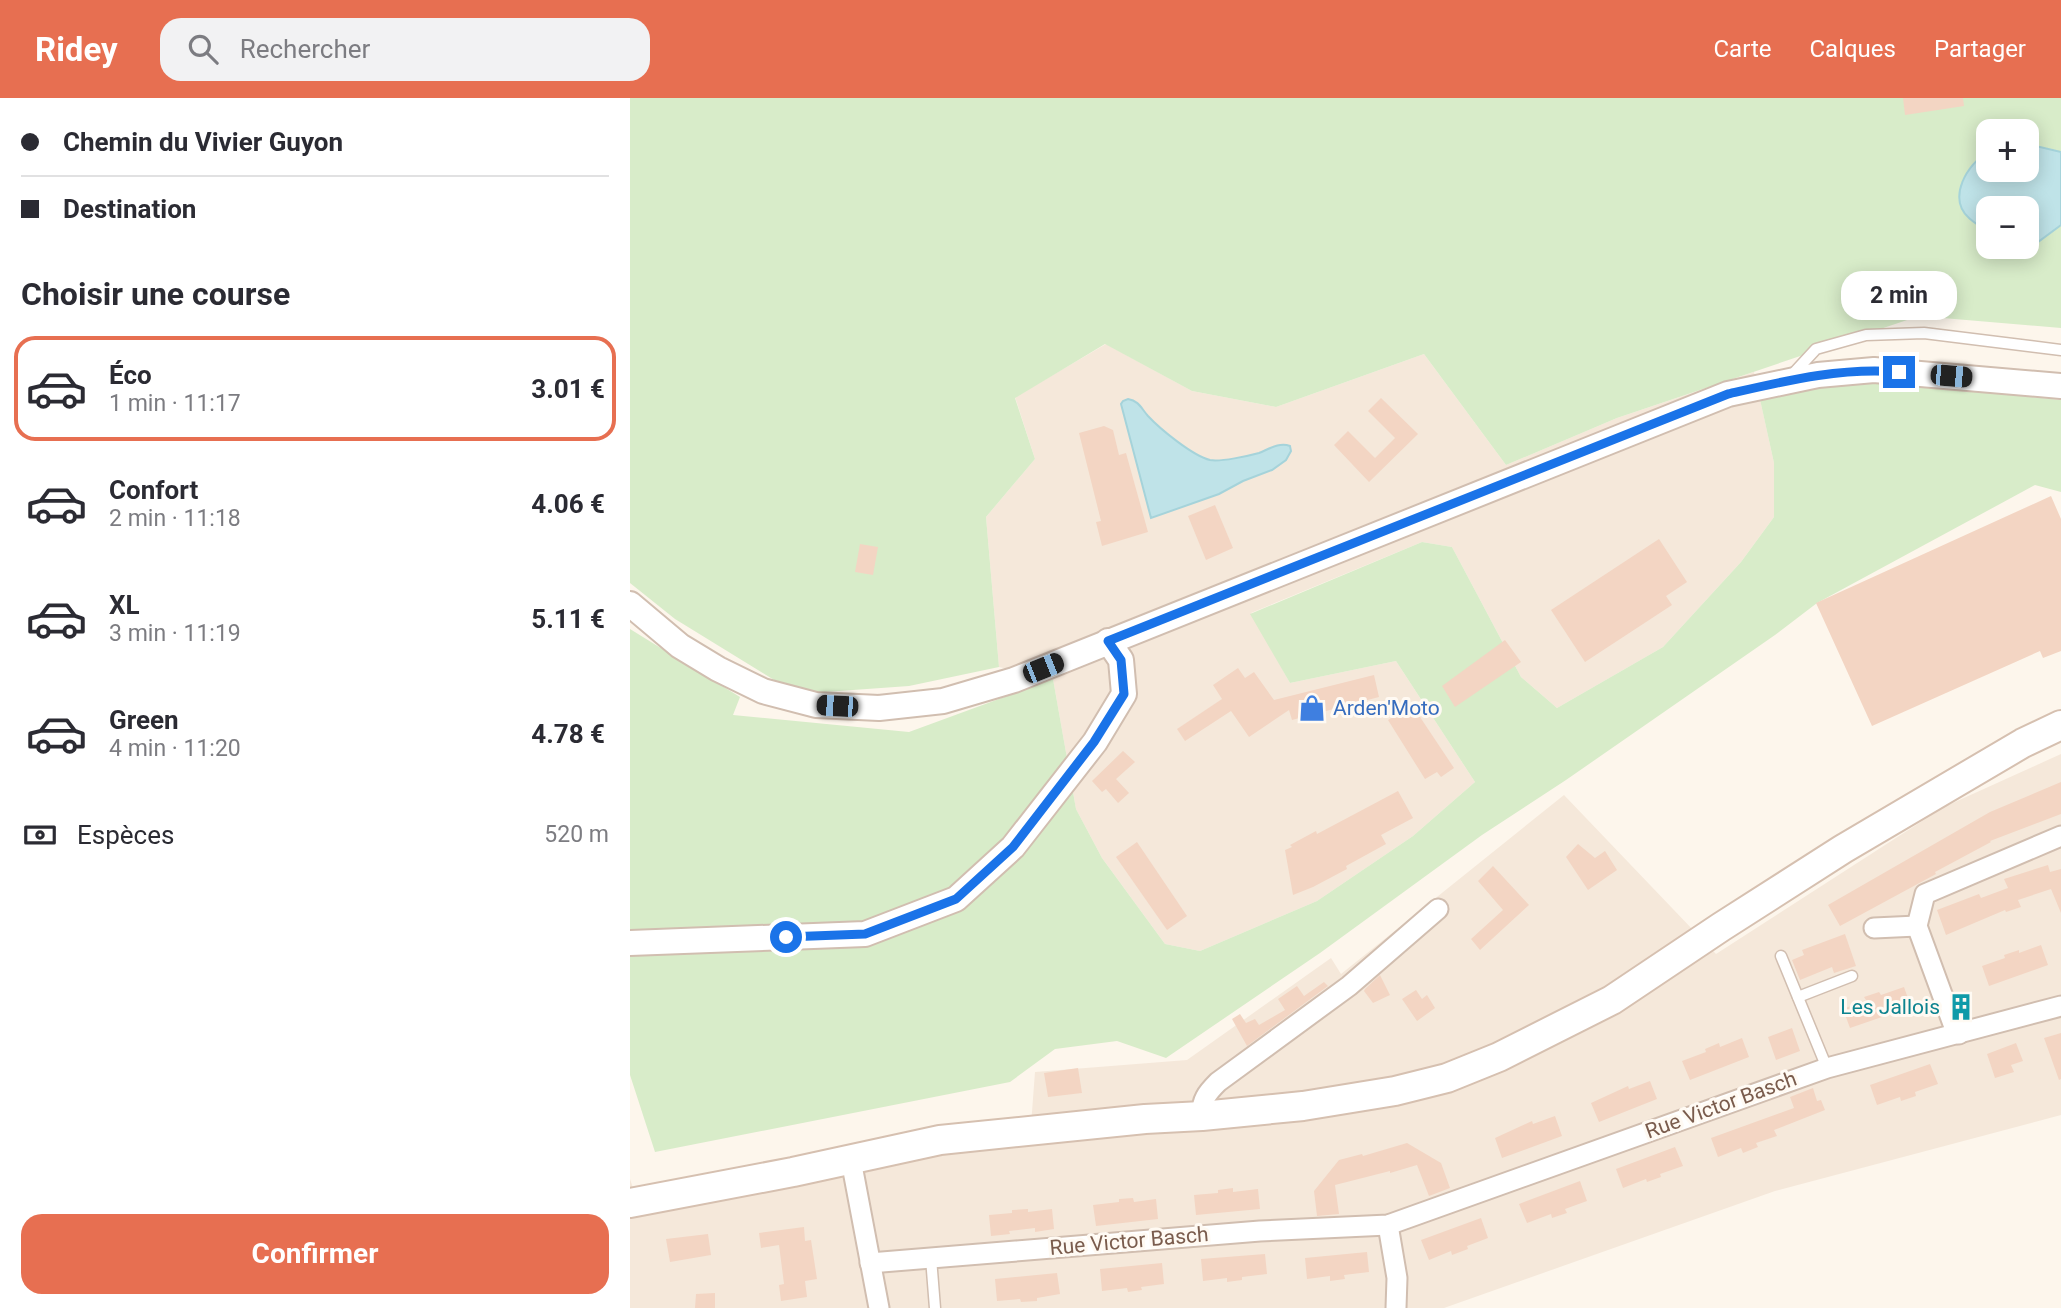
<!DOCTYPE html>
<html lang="fr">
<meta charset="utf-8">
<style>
:root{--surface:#fff;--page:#f2f2f3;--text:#2b2b33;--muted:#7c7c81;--line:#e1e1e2;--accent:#e76f51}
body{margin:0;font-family:Roboto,sans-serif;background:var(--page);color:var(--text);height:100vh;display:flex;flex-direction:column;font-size:26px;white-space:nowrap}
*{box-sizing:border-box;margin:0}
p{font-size:23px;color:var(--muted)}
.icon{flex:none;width:38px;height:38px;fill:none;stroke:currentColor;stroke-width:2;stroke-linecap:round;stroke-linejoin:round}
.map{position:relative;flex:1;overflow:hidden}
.details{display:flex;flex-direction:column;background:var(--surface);width:630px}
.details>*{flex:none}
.banner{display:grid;align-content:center;height:154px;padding:0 21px;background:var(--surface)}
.tools{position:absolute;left:1346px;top:21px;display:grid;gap:14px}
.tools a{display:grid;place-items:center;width:63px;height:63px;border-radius:14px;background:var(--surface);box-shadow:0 4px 18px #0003;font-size:35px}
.end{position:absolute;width:32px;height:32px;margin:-16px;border:9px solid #1a73e8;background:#fff;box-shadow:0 0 0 4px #fff}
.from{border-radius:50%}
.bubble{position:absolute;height:49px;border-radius:21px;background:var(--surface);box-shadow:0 4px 18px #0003;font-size:23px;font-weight:700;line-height:49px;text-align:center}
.car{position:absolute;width:21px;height:42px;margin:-21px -10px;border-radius:9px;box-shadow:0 0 5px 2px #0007;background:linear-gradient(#222 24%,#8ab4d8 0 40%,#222 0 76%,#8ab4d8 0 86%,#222 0)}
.banner b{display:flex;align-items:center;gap:24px;height:66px;font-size:26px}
.banner b+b{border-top:2px solid var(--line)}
.banner i{width:18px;height:18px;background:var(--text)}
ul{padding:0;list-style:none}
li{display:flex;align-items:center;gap:21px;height:105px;margin:0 14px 10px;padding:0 7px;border:4px solid transparent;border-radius:21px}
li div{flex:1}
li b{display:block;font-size:26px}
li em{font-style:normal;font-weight:700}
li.active{border-color:var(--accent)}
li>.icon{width:63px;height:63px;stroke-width:1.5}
h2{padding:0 21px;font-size:32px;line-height:84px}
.pay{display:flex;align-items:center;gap:18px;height:77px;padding:0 21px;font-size:26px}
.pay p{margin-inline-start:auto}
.button{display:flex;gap:14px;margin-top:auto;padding:14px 21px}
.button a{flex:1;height:80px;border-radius:21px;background:var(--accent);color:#fff;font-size:28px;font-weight:700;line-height:80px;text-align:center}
header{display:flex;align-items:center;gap:42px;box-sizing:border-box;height:98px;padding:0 35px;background:var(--accent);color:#fff}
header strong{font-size:33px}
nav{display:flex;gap:38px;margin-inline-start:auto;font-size:24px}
.search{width:490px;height:63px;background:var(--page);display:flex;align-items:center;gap:18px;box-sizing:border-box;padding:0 24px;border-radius:21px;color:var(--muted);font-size:26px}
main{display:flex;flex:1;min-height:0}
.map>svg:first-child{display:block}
.residential{fill:#f5e8da}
.green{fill:#d8ecc9;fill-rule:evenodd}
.water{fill:#bfe3e8;stroke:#a5d3da;stroke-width:2}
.building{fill:#f3d5c3}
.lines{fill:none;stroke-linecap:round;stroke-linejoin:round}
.service-casing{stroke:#d1beb0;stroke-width:13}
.minor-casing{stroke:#d1beb0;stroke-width:23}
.tertiary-casing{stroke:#d1beb0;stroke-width:28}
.secondary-casing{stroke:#d6c0b0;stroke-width:32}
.service{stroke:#fff;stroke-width:10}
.minor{stroke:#fff;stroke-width:19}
.tertiary{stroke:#fff;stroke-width:24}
.secondary{stroke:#fff;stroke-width:28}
.route{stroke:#1a73e8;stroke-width:9}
.labels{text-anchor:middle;stroke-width:6;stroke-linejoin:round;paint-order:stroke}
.shop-label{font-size:21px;fill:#366cbe;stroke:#fffaf3;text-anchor:start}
.culture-label{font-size:21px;fill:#0d838f;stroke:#fffaf3;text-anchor:end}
.street-label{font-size:21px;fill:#7a5c4d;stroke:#fffaf3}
</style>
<header>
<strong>Ridey</strong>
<div class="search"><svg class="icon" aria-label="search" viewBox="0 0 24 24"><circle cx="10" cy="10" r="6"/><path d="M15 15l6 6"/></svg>Rechercher</div>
<nav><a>Carte</a><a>Calques</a><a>Partager</a></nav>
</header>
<main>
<section class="details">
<div class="banner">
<b><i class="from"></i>Chemin du Vivier Guyon</b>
<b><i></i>Destination</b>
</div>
<h2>Choisir une course</h2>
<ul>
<li class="active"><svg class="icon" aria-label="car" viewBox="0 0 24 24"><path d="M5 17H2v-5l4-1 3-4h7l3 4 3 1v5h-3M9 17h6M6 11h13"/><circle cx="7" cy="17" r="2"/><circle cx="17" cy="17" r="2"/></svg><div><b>Éco</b><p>1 min · 11:17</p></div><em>3.01 €</em></li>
<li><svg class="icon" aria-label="car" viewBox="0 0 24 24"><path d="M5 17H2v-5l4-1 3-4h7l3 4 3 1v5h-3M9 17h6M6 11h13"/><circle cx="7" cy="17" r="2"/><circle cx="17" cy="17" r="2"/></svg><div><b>Confort</b><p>2 min · 11:18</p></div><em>4.06 €</em></li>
<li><svg class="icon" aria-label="car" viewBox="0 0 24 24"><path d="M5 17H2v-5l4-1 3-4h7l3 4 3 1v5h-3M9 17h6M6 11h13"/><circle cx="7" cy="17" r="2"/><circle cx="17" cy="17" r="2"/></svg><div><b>XL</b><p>3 min · 11:19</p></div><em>5.11 €</em></li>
<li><svg class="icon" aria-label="car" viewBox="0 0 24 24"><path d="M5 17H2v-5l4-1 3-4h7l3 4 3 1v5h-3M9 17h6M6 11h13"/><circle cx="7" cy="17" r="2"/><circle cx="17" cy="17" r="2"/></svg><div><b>Green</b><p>4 min · 11:20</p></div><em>4.78 €</em></li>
</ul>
<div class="pay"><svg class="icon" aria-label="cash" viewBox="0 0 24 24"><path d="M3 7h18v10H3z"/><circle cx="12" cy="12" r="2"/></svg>Espèces<p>520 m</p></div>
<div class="button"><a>Confirmer</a></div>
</section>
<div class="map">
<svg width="1431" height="1210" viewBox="0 0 1431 1210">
<rect width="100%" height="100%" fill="#fdf6ec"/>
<!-- residential -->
<g class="residential">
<path d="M476,246L562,293L646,309L794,256L876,367L987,320L1124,274L1144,365V419L1111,464L1033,549L927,610L891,579L822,449L792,444L621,515L660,585L766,563L845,684L783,738L687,803L570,853L535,846L472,760L446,711L423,581L369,569L356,419L405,361L385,299Z"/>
<path d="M1431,656V1017L1145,1093L814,1210H0V1081L4,1093L401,1027L405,974L557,962L701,860L711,876L934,697L1086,856L1314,709Z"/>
</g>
<!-- green -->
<g class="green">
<path d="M0,0H1431V230L1289,218L987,320L876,367L794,256L646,309L562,293L475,246L385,300L405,361L356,419L369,569L279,588L167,596L45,521L0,485ZM1358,33H1396V72H1358ZM1358,110H1396V149H1358Z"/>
<path d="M1248,281L1315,290L1431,302V394L1405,387L1187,505L1145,537L936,682L852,737L690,855L536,960L487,943L425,951L380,984L25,1054L0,977V531L110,599L103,617L279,634L423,581L446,711L472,760L535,846L570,853L687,803L783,738L845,684L766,563L660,585L620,516L792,444L822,449L891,579L927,610L1033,549L1111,464L1144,419V365L1129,297Z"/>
</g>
<!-- water -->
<g class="water">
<path d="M1397,48L1410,49L1431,54V127L1408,144L1397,147L1396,110H1358V134C1352,128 1345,126 1339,120C1317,100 1337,66 1358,54V72H1396Z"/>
<path d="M498,301C509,303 511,310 518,318C530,331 563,358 580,362C591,364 618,358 629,355C639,351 649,344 660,348L661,353L656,362L642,372L613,383L589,396L521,420L491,306L493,303Z"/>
</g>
<!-- building -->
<g class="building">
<path d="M1273,0H1333L1334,8L1275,17Z"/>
<path d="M751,300L788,336L739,384L704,347L718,333L745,360L765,340L738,313Z"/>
<path d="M474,328L483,332L489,357L496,355L518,434L472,448L466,424L471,423L449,335Z"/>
<path d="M1421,398L1431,421V553L1413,560L1410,553L1242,628L1186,505Z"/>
<path d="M585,407L603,450L576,462L558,418Z"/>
<path d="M1029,441L1057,484L1036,498L1042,507L955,564L921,512Z"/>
<path d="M230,446L248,449L243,477L225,474Z"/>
<path d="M875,542L891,564L825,609L812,588Z"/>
<path d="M608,570L615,580L624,574L644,602L744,577L749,599L662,622L659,612L619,639L601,613L555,643L547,631L592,601L583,587Z"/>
<path d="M782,607L824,670L811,679L807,674L795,681L758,622Z"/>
<path d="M493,653L505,664L486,681L499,695L488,705L476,691L472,694L462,683Z"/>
<path d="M1431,684V716L1360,743L1361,744L1305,774L1306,776L1210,828L1198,807L1360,714Z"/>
<path d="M768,693L783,720L751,737L756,746L716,768L717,771L683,789L663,797L655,752L662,749L660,747L686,733L687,736Z"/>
<path d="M507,744L557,818L537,832L486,759Z"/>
<path d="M948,746L965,760L975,753L987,772L958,792L936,759Z"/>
<path d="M1418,767L1420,774L1431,771V815L1421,791L1388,802L1391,809L1376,814L1375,812L1316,837L1307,812L1349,796L1351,800L1378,790L1374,781Z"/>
<path d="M863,768L899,807L850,852L841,841L873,812L848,783Z"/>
<path d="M1215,836L1226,868L1204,875L1202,869L1170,882L1162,862L1174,857L1172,852Z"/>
<path d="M1411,847L1418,867L1359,888L1352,868L1375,860L1374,857L1389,852V855Z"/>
<path d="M750,877L760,897L743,905L734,893L735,891Z"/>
<path d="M694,884L698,888L617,948L602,921L610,916L616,925L625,921L629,927L655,912L648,901L667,888L674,898Z"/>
<path d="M1274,889L1281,909L1220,930L1213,911L1236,902L1234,899L1249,894L1251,897Z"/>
<path d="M786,892L792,901L797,897L805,910L787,923L772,901Z"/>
<path d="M1162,930L1170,953L1146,962L1138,939Z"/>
<path d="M1431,935V981L1429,982L1414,940Z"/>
<path d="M1112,940L1119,959L1060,982L1052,963L1076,954L1075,951L1089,945L1090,949Z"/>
<path d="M1386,945L1393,963L1381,967L1384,974L1365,980L1357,956Z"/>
<path d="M1300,966L1308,986L1285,994L1286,998L1271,1003L1270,999L1247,1007L1240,987Z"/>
<path d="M448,970L452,995L418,999L414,975Z"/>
<path d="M1020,983L1027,1001L969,1024L961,1005L998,988L999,991Z"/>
<path d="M1183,990L1187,1003L1191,1002L1195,1012L1144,1032L1147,1038L1126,1045L1128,1049L1113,1055L1111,1050L1088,1059L1081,1040L1164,1010L1160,999Z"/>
<path d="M925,1018L932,1038L872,1060L865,1040L902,1023L903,1026Z"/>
<path d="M777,1045L811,1065L820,1090L799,1098L787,1067L760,1075V1073L705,1087L709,1116L687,1118L684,1093L709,1062L732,1056L733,1058Z"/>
<path d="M1045,1049L1053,1068L1030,1076L1031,1079L1017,1084L1016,1081L993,1090L986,1071Z"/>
<path d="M950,1083L957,1103L935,1111L937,1115L922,1120L921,1116L897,1125L889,1106Z"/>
<path d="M603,1090V1094L628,1091L630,1111L566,1117L564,1097L588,1095V1092Z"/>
<path d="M503,1100L504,1104L526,1101L528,1121L466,1128L463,1107L489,1104V1101Z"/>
<path d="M398,1111V1114L422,1111L424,1131L405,1134V1130L379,1133L380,1136L361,1138L359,1117L382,1115V1112Z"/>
<path d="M851,1120L858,1140L837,1148L838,1151L822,1157L821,1153L799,1162L791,1142Z"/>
<path d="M174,1129L175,1143L181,1142L187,1181L175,1183L177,1199L151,1203L149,1187L154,1186L149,1147L131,1150L129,1135Z"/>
<path d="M78,1136L81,1157L40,1164L36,1141Z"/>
<path d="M737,1154L739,1174L714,1177L715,1181L700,1183V1178L677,1181L675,1160Z"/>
<path d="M635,1156L637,1176L612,1179V1182L597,1184V1180L573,1183L571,1161Z"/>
<path d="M532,1165L534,1186L511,1189L512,1192L498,1194L497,1190L472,1193L470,1171Z"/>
<path d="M427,1175L430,1196L407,1200V1203L391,1204L390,1201L367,1203L365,1181Z"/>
<path d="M85,1195V1210H65L66,1196Z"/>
</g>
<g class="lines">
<defs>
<g id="service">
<path d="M1162,277L1186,251L1236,237L1294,235L1431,252"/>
<path d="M1151,858L1197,970"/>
<path d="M1168,899L1222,878"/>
<path d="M301,1160L305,1210"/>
</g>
<g id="minor">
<path d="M1244,830L1287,828"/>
<path d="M1329,936L1323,926L1287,828L1295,796L1431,738"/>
<path d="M572,1018C571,1002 577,995 588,984L719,888L808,811"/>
<path d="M221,1062L249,1210"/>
<path d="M758,1127L767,1180L766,1210"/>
<path d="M240,1165L630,1133L758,1127L1197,970L1431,908"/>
</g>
<g id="tertiary">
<path d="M0,506L50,548L88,571L133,593L186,607L249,610L313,603L384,582L1098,296L1188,277L1244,272L1431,288"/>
<path d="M0,845L235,836L326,801L383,749L465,644L494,596L491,562L478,543"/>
</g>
<path id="secondary" d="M0,1105L163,1074L310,1042L515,1021L572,1018L673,1008L765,993L817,980L869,959L982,902L1091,829L1213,751L1393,645L1431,627"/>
</defs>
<!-- service casing -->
<use href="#service" class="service-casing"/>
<!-- minor casing -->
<use href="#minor" class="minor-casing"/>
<!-- tertiary casing -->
<use href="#tertiary" class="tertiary-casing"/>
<!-- secondary casing -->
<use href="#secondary" class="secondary-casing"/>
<!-- service -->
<use href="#service" class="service"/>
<!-- minor -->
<use href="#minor" class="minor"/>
<!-- tertiary -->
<use href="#tertiary" class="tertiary"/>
<!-- secondary -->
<use href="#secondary" class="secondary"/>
</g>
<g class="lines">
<!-- route -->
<path class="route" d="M156,839L235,836L326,801L383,749L464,644L494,596L491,562L478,543L1098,296C1155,283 1211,269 1269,274"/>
</g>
<!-- icons -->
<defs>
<symbol id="shop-bare" viewBox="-9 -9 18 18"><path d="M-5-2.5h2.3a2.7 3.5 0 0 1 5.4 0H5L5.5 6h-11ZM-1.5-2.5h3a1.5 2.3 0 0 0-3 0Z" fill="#3f7fe0" stroke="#fffaf3" stroke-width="2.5" paint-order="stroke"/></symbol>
<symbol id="building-bare" viewBox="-9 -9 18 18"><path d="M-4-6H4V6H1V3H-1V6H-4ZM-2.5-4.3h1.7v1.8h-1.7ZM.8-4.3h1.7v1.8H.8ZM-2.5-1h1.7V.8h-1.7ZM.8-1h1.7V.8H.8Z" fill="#0f9aa8" stroke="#fffaf3" stroke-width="2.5" paint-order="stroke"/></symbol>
</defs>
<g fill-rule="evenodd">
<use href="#shop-bare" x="663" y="591" width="38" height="38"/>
<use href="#building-bare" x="1312" y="890" width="38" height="38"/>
</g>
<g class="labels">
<!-- shop labels -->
<g class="shop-label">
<text x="703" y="617">Arden'Moto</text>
</g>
<!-- culture labels -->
<g class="culture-label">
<text x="1310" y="916">Les Jallois</text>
</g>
<!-- street labels -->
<g class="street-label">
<text transform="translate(1091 1007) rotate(-20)" y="7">Rue Victor Basch</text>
<text transform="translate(499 1143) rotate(-5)" y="7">Rue Victor Basch</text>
</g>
</g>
</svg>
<div class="tools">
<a>+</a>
<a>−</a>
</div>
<i class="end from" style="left:156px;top:839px"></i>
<i class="end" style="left:1269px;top:274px"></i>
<div class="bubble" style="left:1211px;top:173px;width:116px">2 min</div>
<i class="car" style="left:1321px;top:278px;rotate:95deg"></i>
<i class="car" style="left:413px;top:570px;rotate:68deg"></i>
<i class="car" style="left:207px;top:608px;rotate:273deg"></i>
</div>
</main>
